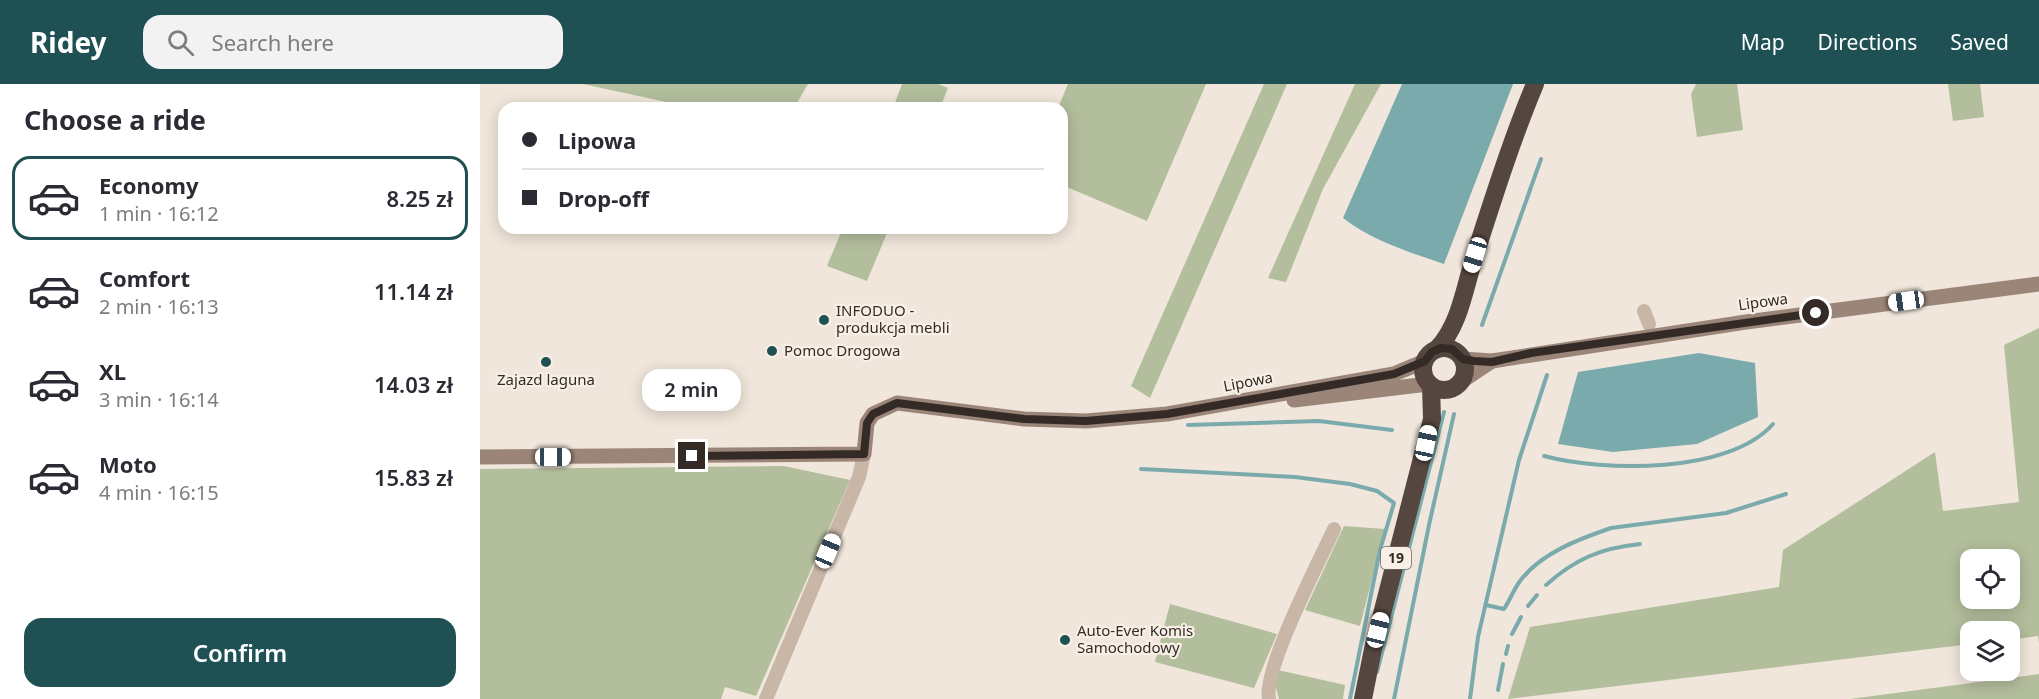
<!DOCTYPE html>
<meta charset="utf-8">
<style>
:root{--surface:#fff;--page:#f2f2f3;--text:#2b2b33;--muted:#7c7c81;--line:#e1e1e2;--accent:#1f5154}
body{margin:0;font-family:"Noto Sans",sans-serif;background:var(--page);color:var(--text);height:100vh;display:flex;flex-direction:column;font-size:22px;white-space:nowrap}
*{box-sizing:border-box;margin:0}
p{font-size:20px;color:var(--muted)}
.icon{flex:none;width:33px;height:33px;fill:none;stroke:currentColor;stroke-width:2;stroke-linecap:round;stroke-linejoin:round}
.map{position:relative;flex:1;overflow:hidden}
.sheet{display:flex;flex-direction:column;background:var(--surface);width:480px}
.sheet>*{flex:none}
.hud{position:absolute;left:18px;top:18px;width:570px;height:132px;border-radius:18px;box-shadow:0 3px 15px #0003;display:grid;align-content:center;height:132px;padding:0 24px;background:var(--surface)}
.controls{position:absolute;left:1480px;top:465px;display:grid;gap:12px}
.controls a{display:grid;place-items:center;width:60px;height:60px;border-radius:12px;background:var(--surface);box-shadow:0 3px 15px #0003;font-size:30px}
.end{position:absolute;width:27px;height:27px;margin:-14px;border:8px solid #342b27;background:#fff;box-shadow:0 0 0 3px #fff}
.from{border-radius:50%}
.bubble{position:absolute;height:42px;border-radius:18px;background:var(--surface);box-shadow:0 3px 15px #0003;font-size:20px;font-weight:600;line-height:42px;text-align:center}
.car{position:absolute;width:18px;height:36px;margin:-18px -9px;border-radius:8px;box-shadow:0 0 4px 2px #0007;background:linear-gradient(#fff 24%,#345 0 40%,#fff 0 76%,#345 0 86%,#fff 0)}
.hud b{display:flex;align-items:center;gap:21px;height:57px;font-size:22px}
.hud b+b{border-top:2px solid var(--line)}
.hud i{width:15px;height:15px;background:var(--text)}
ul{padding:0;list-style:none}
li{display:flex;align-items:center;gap:18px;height:84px;margin:0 12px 9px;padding:0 12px;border:3px solid transparent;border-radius:18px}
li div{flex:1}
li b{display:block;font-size:22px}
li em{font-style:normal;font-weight:600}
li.on{border-color:var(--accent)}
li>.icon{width:54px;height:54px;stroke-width:1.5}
h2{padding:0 24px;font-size:27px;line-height:72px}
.cta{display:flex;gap:12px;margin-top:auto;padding:12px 24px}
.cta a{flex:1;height:69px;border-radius:18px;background:var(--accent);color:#fff;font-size:24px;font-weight:600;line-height:69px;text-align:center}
header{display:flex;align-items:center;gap:36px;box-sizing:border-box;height:84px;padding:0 30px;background:var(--accent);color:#fff}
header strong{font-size:28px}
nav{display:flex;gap:33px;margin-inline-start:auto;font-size:21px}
.search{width:420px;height:54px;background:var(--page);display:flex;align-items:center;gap:15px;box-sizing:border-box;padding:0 21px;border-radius:18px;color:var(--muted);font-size:22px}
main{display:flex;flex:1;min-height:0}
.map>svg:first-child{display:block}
.green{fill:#b3be9c;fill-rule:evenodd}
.water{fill:#7baaac}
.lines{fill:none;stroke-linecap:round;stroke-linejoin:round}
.stream{stroke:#7baaac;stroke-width:4}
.street{stroke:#c8b6a7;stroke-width:14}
.secondary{stroke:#9b8579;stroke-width:15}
.highway{stroke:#55463f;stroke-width:18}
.route{stroke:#342b27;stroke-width:8}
.poi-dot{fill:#1f5154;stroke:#f8f0e7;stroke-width:2}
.labels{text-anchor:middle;stroke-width:4.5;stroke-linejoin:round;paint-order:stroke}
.shield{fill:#f8f0e7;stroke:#6f6661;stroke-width:1.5}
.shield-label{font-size:14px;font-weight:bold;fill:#342b27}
.street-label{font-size:15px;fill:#342b27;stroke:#f8f0e7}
.poi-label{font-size:15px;fill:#342b27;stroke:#f8f0e7;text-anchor:start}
</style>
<header>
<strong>Ridey</strong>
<div class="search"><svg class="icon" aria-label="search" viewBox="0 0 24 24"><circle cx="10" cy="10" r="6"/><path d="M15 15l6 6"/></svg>Search here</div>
<nav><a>Map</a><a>Directions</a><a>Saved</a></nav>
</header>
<main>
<section class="sheet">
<h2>Choose a ride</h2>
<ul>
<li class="on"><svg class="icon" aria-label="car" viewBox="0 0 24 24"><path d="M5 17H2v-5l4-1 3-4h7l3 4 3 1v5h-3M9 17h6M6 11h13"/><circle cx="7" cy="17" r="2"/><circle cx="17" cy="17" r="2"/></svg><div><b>Economy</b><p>1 min · 16:12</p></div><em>8.25 zł</em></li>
<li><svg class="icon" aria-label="car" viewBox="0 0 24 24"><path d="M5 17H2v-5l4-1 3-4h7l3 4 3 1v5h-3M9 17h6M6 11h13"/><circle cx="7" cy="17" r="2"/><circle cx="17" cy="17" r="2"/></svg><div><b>Comfort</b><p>2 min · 16:13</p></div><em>11.14 zł</em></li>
<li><svg class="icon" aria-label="car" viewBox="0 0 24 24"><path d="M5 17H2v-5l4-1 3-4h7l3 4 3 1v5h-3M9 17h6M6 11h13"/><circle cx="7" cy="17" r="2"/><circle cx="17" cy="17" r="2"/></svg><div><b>XL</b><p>3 min · 16:14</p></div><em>14.03 zł</em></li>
<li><svg class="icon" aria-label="car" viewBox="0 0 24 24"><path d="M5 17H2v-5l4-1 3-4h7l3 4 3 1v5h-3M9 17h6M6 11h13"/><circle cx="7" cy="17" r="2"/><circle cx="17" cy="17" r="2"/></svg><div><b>Moto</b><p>4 min · 16:15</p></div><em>15.83 zł</em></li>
</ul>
<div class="cta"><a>Confirm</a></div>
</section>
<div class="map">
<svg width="1559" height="615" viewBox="0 0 1559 615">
<rect width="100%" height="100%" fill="#f0e6db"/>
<!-- green -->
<g class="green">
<path d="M103,0H328L314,24H214Z"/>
<path d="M422,0H458L468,4L460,24H413Z"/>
<path d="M588,0H726L667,137L582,101V24H578Z"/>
<path d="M784,0H807L670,314L651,302Z"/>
<path d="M875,0H901L843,105L806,198L788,194Z"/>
<path d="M1216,0H1257L1263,46L1217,53L1211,10Z"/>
<path d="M1468,0H1500L1504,33L1473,37Z"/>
<path d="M363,144H409L387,197L347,182Z"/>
<path d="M1559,244V559L1558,552L1530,556V548H1491V560L1028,615L1050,543L1299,503L1303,466L1455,368L1463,427L1539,418L1524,261ZM1491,476H1530V514H1491Z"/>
<path d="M304,382L370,396L276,612L245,603L241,615H0V385Z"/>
<path d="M864,442L905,445L880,542L825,526Z"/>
<path d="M690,520L797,550L774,604L675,578Z"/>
<path d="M798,586L865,601L863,615H799L795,600Z"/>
<path d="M1559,590V615H1370Z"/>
</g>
<!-- water -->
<g class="water">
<path d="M922,0H1033L964,180C929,168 893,157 863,134Z"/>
<path d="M1219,269L1275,279L1278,333L1217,360L1133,368L1078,360L1098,288Z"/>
</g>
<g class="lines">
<!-- stream -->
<g class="stream">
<path d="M1002,241L1061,75"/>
<path d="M708,341L839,337L912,346"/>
<path d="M1064,372C1124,388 1249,390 1293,340"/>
<path d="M661,385L815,393L870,400L897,407L914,419L900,466L870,615"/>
<path d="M1066,501C1095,475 1121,464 1160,460"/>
<path d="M1006,521L1024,525C1030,516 1034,505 1040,497C1061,469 1099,455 1131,444L1246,429L1306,410"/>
<path d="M1048,522L1057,511"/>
<path d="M1032,550L1041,533"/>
<path d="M1026,570L1028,562"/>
<path d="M897,588L964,328"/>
<path d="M1018,606L1023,580"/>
<path d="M914,615L949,441L974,330"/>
<path d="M990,615L998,553L1039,376L1067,291"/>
</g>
<!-- street -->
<g class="street">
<path d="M1164,227L1169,240"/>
<path d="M286,615L379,393L384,370"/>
<path d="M789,615C783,585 839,478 854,445"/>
</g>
<!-- secondary -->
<g class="secondary">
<path d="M983,275L1012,277L1266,238L1559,200"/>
<path d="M982,297L1012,277"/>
<path d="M814,316L948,300"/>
<path d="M0,373L384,370L387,339L393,330L417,319L544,335L606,337L687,330L914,290L945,277"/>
</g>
<!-- highway -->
<g class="highway">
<circle cx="964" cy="285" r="21"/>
<path d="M957,265C981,240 985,200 996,168C1014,112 1032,55 1055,0"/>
<path d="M883,615L893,565L952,335L951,302"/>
</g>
</g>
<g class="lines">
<!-- route -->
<path class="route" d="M212,372L384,370L387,339L393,330L417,319L544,335L606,337L687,330L914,290L945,277L952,268L961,264L972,265L983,275L994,277L1012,278L1051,269L1336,229"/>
</g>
<!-- markers -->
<g class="poi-dot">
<circle cx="344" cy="236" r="6"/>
<circle cx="292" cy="267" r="6"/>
<circle cx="66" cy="278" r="6"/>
<circle cx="585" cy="556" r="6"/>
</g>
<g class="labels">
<!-- shield labels -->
<rect class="shield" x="901" y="463" width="30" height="22" rx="4.5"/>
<g class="shield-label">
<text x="916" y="479">19</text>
</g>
<!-- street labels -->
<g class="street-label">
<text transform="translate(1283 218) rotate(-8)" y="5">Lipowa</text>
<text transform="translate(768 298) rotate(-11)" y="5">Lipowa</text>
</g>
<!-- poi labels -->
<g class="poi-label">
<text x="356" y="232">INFODUO -<tspan x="356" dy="17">produkcja mebli</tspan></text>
<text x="304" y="272">Pomoc Drogowa</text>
<text x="66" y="301" text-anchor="middle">Zajazd laguna</text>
<text x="597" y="552">Auto-Ever Komis<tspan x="597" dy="17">Samochodowy</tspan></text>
</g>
</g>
</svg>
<div class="controls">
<a><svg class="icon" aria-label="locate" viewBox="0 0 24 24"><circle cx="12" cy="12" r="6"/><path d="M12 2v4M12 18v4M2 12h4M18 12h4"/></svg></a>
<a><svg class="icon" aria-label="layers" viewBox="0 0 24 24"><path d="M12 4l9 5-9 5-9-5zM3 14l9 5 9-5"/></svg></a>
</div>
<i class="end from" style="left:1336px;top:229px"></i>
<i class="end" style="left:212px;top:372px"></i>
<div class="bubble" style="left:162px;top:285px;width:99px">2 min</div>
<i class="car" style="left:995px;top:171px;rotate:197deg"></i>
<i class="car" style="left:1426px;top:217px;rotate:262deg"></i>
<i class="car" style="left:946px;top:359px;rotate:12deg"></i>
<i class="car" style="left:73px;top:373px;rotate:90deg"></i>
<i class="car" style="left:348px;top:467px;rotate:23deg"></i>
<i class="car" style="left:898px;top:546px;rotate:14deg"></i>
<div class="hud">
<b><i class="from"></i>Lipowa</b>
<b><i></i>Drop-off</b>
</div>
</div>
</main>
